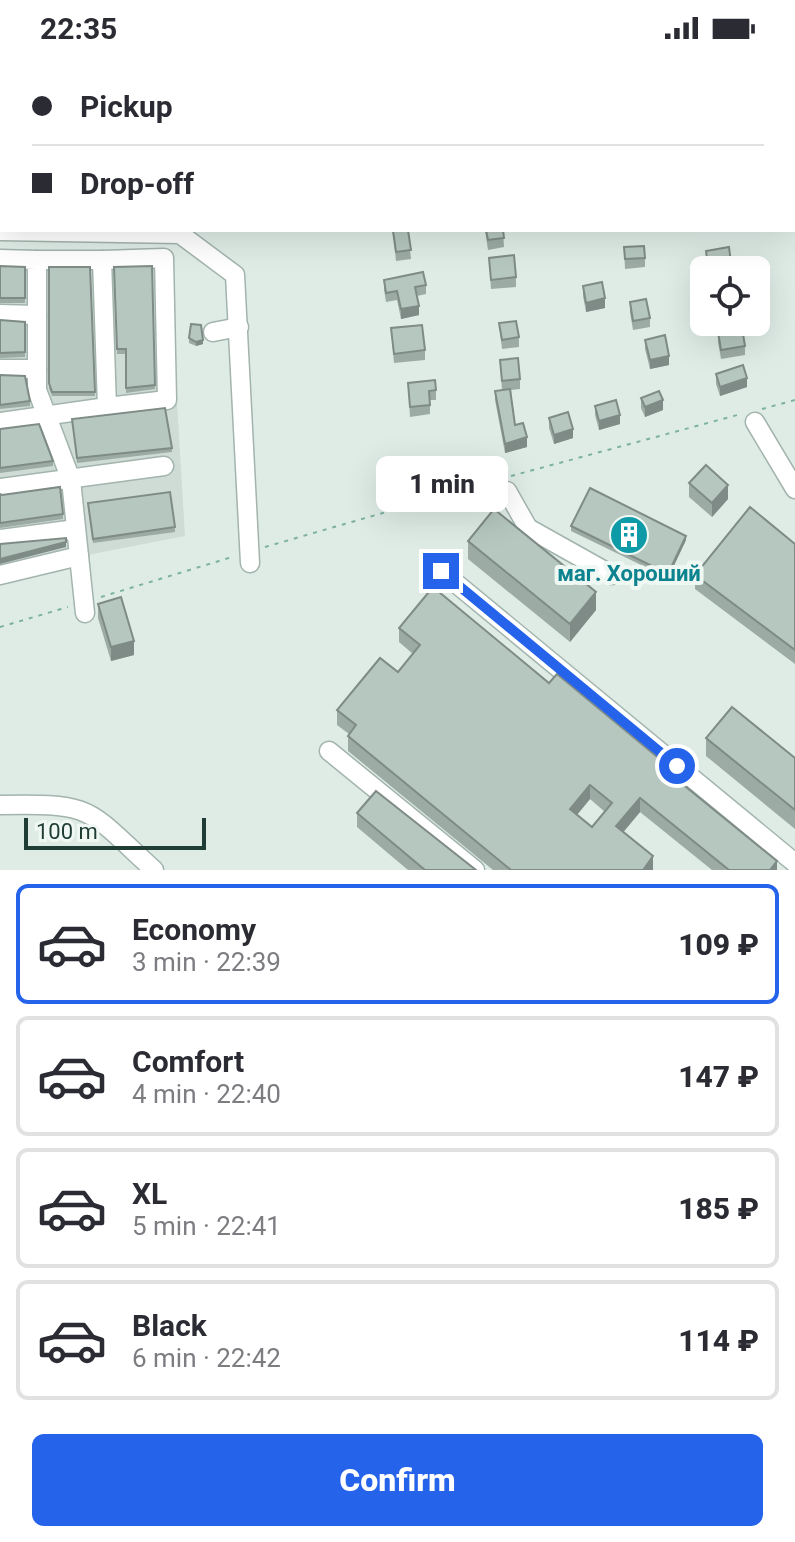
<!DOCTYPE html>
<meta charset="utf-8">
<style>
:root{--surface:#fff;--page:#f2f2f3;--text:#2b2b33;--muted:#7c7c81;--line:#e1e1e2;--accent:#2563eb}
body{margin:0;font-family:Roboto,sans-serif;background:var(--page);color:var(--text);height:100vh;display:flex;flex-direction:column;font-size:30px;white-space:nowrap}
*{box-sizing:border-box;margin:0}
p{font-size:26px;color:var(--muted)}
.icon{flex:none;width:44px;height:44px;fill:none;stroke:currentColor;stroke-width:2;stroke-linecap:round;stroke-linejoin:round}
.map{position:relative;height:814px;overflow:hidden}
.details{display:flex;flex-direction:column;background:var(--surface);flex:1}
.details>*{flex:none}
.banner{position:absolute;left:0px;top:0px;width:796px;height:176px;box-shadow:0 8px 32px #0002;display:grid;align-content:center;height:176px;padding:0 32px;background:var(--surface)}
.fabs{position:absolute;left:690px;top:200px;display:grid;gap:16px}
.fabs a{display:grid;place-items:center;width:80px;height:80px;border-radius:12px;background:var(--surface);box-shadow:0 8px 32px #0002;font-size:40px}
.scale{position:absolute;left:24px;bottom:20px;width:182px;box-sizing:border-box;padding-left:8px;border:4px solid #1f3d34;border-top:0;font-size:22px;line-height:28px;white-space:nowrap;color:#1f3d34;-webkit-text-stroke:6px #f0f8f4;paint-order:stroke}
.end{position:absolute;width:36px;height:36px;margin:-18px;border:10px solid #2563eb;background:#fff;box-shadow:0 0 0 4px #fff}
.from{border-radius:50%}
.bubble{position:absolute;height:56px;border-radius:12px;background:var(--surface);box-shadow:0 8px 32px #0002;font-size:26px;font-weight:800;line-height:56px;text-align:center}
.banner b{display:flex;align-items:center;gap:28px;height:76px;font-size:30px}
.banner b+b{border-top:2px solid var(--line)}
.banner i{width:20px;height:20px;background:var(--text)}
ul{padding:14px 0 0;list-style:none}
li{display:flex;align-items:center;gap:24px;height:120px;margin:0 16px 12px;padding:0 16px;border:4px solid var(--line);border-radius:12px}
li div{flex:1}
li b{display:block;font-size:30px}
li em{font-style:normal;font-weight:800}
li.selected{border-color:var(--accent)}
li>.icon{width:72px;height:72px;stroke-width:1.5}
.button{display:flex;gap:16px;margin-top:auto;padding:16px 32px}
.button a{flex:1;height:92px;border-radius:12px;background:var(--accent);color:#fff;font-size:32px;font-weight:800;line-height:92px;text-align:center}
.status{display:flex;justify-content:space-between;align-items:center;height:56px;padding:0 40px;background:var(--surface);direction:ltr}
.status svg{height:22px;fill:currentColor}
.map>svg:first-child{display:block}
.built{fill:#cedcd5}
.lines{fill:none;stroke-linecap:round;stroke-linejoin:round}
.minor-casing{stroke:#a2b4ad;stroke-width:21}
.path{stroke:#7db29f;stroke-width:2;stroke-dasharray:4 6;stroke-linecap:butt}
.minor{stroke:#fff;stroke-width:18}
.wall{fill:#9caba4;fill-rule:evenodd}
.shaded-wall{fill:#7f8b86}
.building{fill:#b5c7bf;stroke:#7f8b86;stroke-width:2;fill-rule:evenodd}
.route{stroke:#2563eb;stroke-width:10}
.labels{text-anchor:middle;stroke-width:8;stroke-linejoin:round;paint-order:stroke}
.culture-label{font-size:22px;font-weight:bold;fill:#0d838f;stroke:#f0f8f4}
</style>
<div class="status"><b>22:35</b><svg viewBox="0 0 49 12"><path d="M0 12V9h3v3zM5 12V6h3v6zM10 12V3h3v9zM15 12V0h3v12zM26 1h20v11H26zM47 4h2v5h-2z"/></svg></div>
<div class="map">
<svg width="795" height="814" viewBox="0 0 795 814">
<rect width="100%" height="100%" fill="#dfece6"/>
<!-- built -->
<path class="built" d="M168,196L185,480L0,516V200Z"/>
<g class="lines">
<defs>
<g id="minor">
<path d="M0,175L180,178L235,219L250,507"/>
<path d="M0,203L37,204V334L71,424L85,557"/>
<path d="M102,204L164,202L167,344L107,351"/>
<path d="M0,258L37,259"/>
<path d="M213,276L239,271"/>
<path d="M0,313H37"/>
<path d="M0,366L107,351L102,204H37"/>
<path d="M755,366L795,433"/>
<path d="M0,432L164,410"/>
<path d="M507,435L528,472L612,519"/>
<path d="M0,483L76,473"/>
<path d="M441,515L795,807"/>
<path d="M0,519L79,500"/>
<path d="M329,695L475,814"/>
<path d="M0,749C95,747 86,752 154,814"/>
</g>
</defs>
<!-- minor casing -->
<use href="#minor" class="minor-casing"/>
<!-- path -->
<g class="path">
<path d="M762,353L795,344"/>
<path d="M511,420L741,358"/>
<path d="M265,491L497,424"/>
<path d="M101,541L232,501"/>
<path d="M0,571L68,551"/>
</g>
<!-- minor -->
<use href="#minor" class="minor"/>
</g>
<!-- wall -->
<g class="wall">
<rect x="595" y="0" width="24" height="2"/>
<path d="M399,174H412H408L411,203L396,205L393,175Z"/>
<path d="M485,174H503L504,191L488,194Z"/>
<path d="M624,191L645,202V211L625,213Z"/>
<path d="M706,195L731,207V214H707Z"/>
<path d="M489,202L516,221V231L491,233Z"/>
<path d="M0,210L25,211V247H0Z"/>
<path d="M152,210L155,333L126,337V298H117L114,211Z"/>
<path d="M49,211H90L95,340H52L49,332Z"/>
<path d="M384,224L426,229V238L417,240L419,259L401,263L397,244L386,246L384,233Z"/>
<path d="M583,230L605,252L586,256L583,240Z"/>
<path d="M630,246L650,262V271L633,274L630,256Z"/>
<path d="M0,264L25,266V301L0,302Z"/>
<path d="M499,267L519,281V291L502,293Z"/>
<path d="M391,272L425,294V304L394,307Z"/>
<path d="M718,276L745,290V299L721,303L718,286Z"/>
<path d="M189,282L203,288L196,290L189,287Z"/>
<path d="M645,284L669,309L650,313L645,293Z"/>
<path d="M500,304L520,323V333L511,334L515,369L527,391L505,397L495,344V335L502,334Z"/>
<path d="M716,318L747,331L720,340L716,328Z"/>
<path d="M0,319L30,345V350L0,353Z"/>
<path d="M408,327L436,334V344H430V358L410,361Z"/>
<path d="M641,342L663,354L645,361L641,352Z"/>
<path d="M595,350L620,368L599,374L595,359Z"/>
<path d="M549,362L573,382L554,388L549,372Z"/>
<path d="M72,363L172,392V396L77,407Z"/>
<path d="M0,373L53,405V410L0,417Z"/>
<path d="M689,427L728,443L712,461L689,441Z"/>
<path d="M0,438L63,458V463L0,472Z"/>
<path d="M88,447L175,471V476L93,487Z"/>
<path d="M571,470L686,484L668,522L571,475Z"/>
<path d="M468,485L596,554L570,586L468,503Z"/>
<path d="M795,488V608L695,533V519Z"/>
<path d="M98,548L134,599L111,605L98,562Z"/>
<path d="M399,572L549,627L667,716L777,814H712L640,756L623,776L653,814H493L348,695V680L349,678L337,669V654L398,616L413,598L399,586ZM590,743L605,756L592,771L577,759Z"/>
<path d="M706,682L795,702V773L706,700Z"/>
<path d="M357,757L476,814H408L357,771Z"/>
</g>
<!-- shaded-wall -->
<g class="shaded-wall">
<path d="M605,242V252L586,256V247Z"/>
<path d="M419,250V259L401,263V253Z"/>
<path d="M203,284V288L196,290V286Z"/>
<path d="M669,300V309L650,313V304Z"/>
<path d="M747,322V331L720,340V331Z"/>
<path d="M663,344V354L645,361V351Z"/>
<path d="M620,359V368L599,374V365Z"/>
<path d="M573,373V382L554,388V379Z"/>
<path d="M527,381V391L505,397V388Z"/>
<path d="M728,429V443L712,461V447Z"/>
<path d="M686,480V484L668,522V518Z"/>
<path d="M66,486V491L0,508V503Z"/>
<path d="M596,536V554L570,586V568Z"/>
<path d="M134,585V599L111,605V591Z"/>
<path d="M590,729V743L570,767V753Z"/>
<path d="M640,742V756L616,785V770Z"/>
<path d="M653,800V814H644V813Z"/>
<path d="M777,805V814H770Z"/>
</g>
<!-- building -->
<g class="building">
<path d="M400,174H408L411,194L396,196L393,175Z"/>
<path d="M486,174H503L504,182L488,184Z"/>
<path d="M644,190L645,202L625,203L624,191Z"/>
<path d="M729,191L731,207L708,210L706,195Z"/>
<path d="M514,199L516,221L491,224L489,202Z"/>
<path d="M0,210L25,211V242H0Z"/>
<path d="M152,210L155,329L126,332V293H117L114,211Z"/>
<path d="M49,211H90L95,336H52L49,327Z"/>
<path d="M423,216L426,229L415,231L419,250L401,253L397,235L386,237L384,224Z"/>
<path d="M602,226L605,242L586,247L583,230Z"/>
<path d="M646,243L650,262L633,265L630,246Z"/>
<path d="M0,264L25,266V296L0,297Z"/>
<path d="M516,265L519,281L502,284L499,267Z"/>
<path d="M191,268L201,269L203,284L196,286L189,282Z"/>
<path d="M422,269L425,294L394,298L391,272Z"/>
<path d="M742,272L745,290L721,294L718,276Z"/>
<path d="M665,279L669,300L650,304L645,284Z"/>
<path d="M518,302L520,323L502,325L500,304Z"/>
<path d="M743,309L747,322L720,331L716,318Z"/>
<path d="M0,319L25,320L30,345L0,349Z"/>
<path d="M435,324L436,334L429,335L430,349L410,351L408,327Z"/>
<path d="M510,333L515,369L523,367L527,381L505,388L495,335Z"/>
<path d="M659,335L663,344L645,351L641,342Z"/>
<path d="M616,344L620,359L599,365L595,350Z"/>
<path d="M165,352L172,392L77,402L72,363Z"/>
<path d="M568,356L573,373L554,379L549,362Z"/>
<path d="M39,368L53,405L0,412V373Z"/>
<path d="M706,409L728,429L712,447L689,427Z"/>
<path d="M60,431L63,458L0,467V438L2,439Z"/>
<path d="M590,432L686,480L668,518L571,470Z"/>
<path d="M170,436L175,471L93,483L88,447Z"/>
<path d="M750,451L795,488V594L695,519Z"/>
<path d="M494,453L596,536L570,568L468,485Z"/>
<path d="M66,482V486L0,503V488Z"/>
<path d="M433,531L549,627L557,618L667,709L664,713L777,805L770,814H729L640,742L616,770L653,800L644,813L645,814H511L348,680L356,669L337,654L380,602L398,616L420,589L399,572ZM590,729L612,747L592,771L570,753Z"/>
<path d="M121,541L134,585L111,591L98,548Z"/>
<path d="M732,651L795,702V754L706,682Z"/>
<path d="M376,735L476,814H425L357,757Z"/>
</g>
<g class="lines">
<!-- route -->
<path class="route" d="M441,515L677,710"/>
</g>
<!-- icons -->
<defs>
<symbol id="building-disc" viewBox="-11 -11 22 22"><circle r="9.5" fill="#0f9aa8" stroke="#f0f8f4"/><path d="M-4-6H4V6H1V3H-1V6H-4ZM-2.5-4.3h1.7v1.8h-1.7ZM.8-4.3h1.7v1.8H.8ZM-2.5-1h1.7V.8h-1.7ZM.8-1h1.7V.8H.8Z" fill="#fff"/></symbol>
</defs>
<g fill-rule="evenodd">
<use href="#building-disc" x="607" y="457" width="44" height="44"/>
</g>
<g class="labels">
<!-- culture labels -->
<g class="culture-label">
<text x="629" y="525">маг. Хороший</text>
</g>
</g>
</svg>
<div class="fabs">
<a><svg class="icon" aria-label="locate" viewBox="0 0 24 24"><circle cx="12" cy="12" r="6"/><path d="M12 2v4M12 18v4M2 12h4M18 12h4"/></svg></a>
</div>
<div class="scale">100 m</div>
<i class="end from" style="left:677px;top:710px"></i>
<i class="end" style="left:441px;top:515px"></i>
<div class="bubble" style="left:376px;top:400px;width:132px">1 min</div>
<div class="banner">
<b><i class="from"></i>Pickup</b>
<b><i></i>Drop-off</b>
</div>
</div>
<section class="details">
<ul>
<li class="selected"><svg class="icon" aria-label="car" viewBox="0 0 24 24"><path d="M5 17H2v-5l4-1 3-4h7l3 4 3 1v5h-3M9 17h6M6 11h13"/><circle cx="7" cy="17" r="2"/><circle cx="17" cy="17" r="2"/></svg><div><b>Economy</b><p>3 min · 22:39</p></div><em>109 ₽</em></li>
<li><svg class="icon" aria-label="car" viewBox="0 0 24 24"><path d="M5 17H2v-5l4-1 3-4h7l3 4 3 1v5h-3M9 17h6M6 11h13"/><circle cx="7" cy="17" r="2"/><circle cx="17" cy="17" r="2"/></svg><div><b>Comfort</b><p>4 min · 22:40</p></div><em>147 ₽</em></li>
<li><svg class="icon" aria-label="car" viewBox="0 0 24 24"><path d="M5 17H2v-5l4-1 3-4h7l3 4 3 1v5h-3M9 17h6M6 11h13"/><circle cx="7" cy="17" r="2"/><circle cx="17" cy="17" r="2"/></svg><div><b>XL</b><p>5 min · 22:41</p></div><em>185 ₽</em></li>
<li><svg class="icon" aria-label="car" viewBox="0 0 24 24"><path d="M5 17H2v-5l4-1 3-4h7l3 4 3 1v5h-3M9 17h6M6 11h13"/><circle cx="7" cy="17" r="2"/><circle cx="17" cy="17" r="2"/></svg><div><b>Black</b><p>6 min · 22:42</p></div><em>114 ₽</em></li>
</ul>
<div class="button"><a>Confirm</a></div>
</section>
